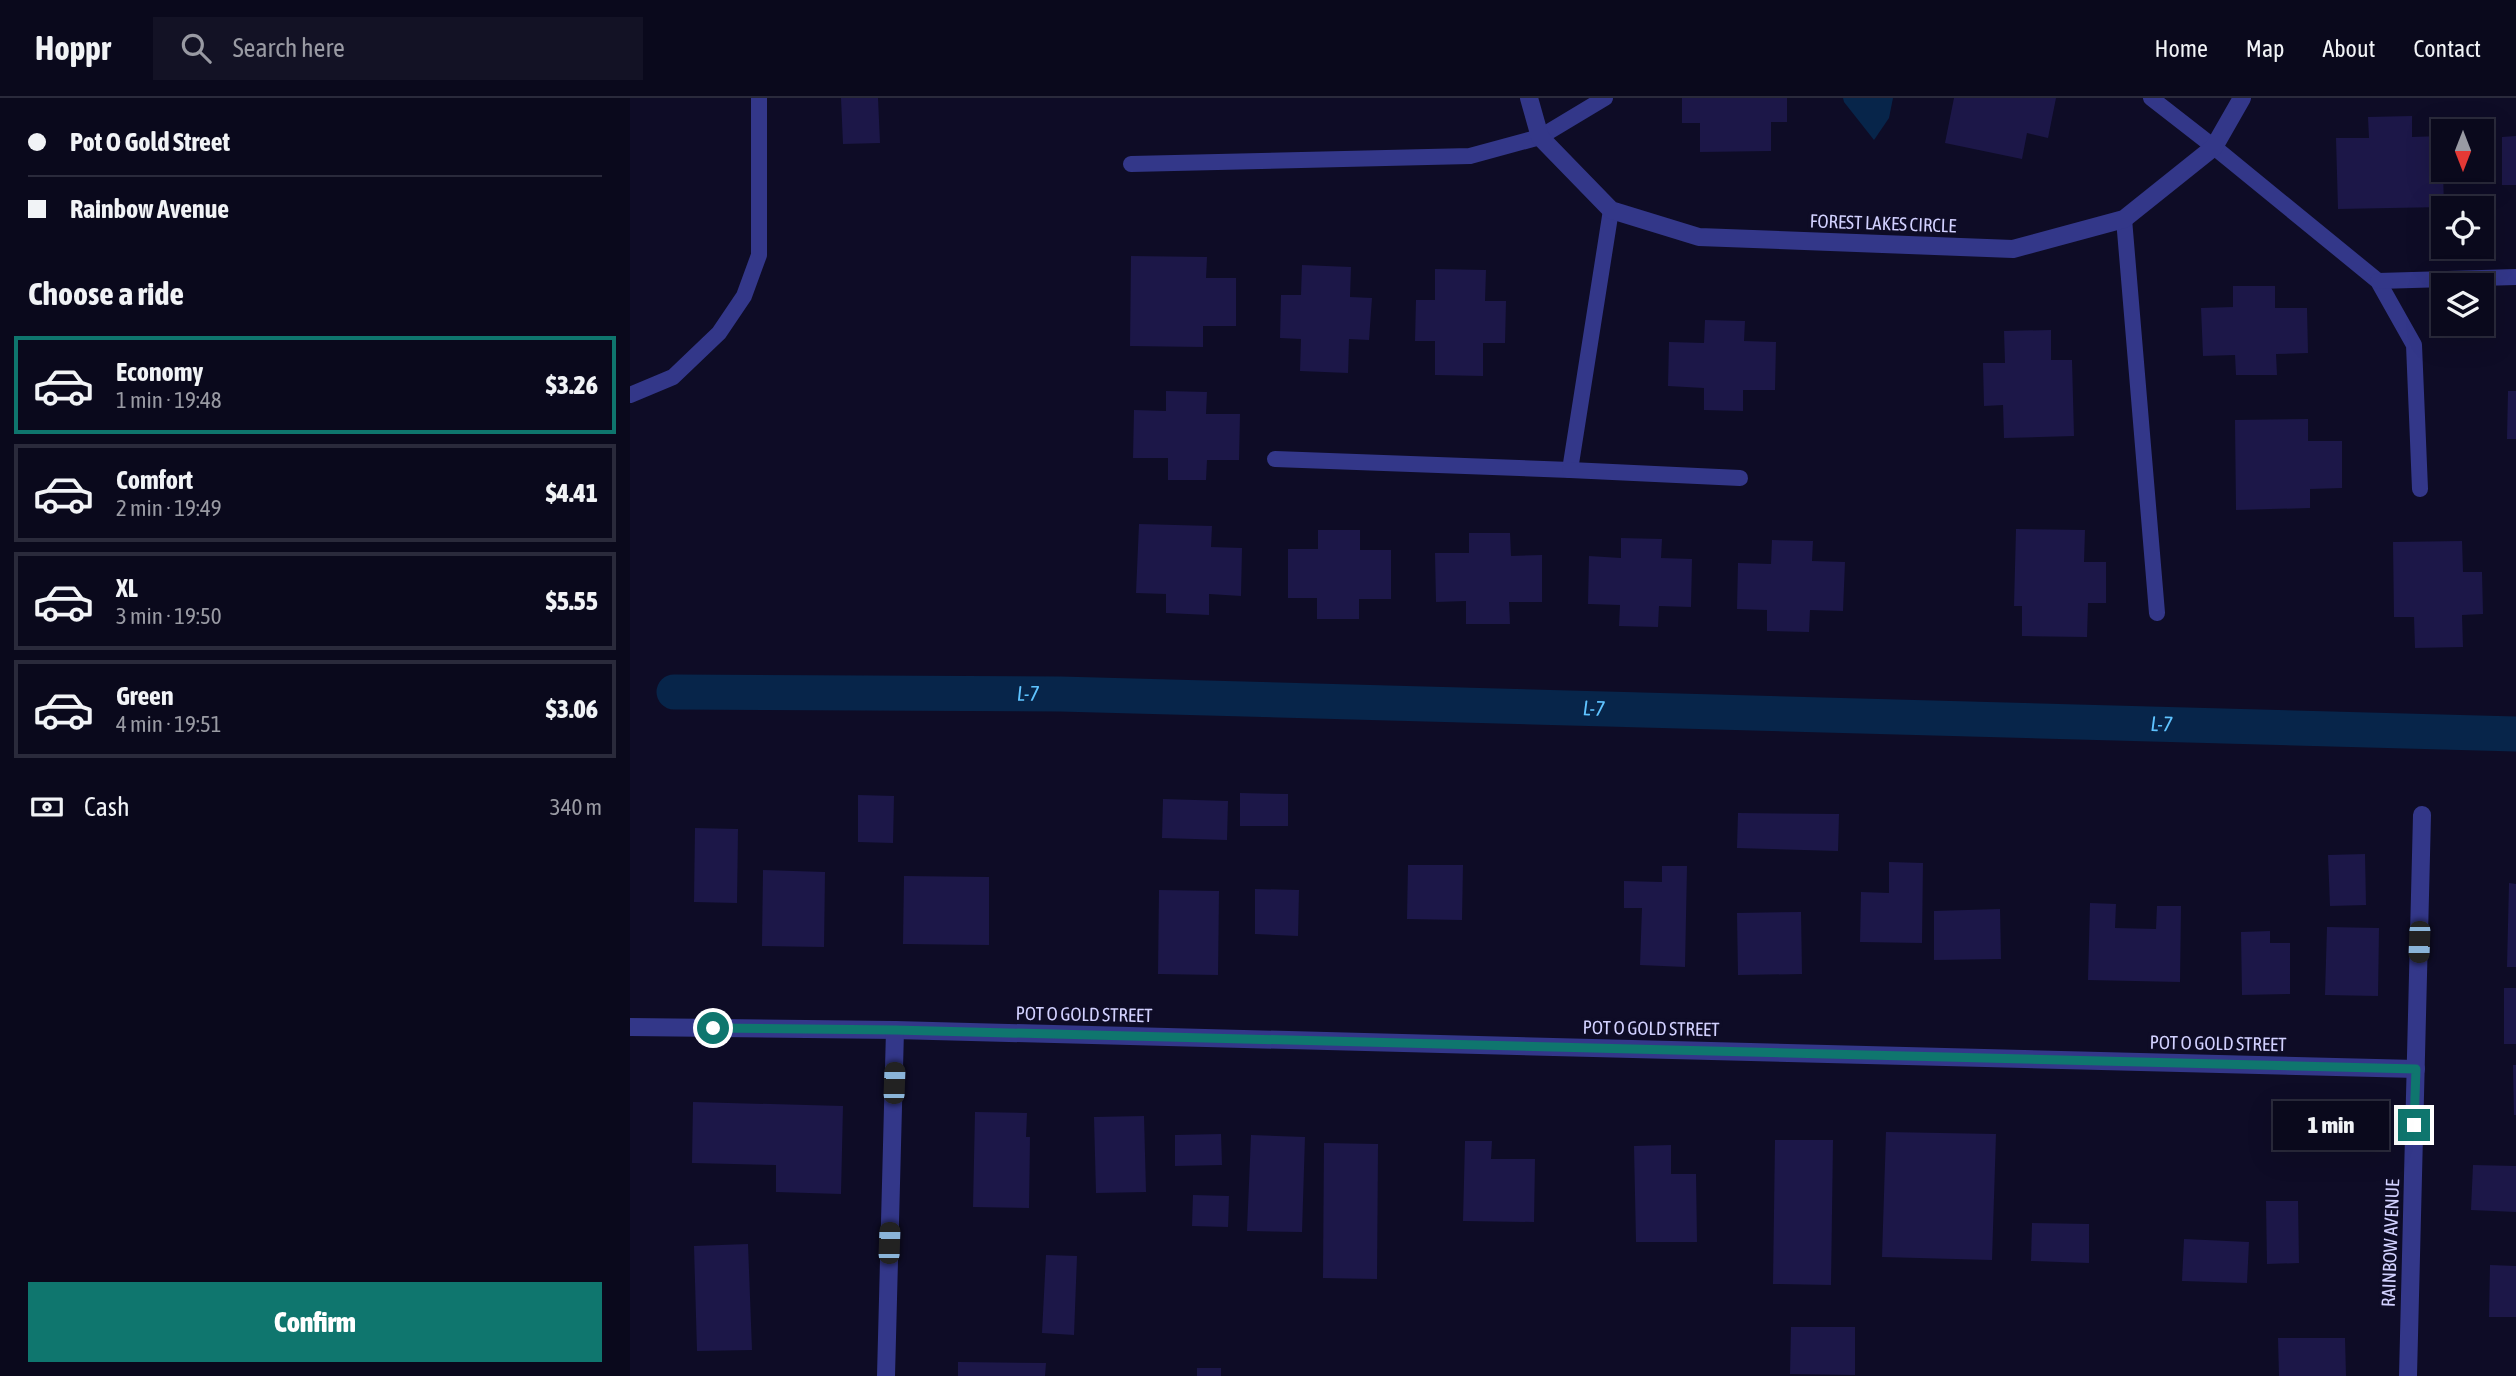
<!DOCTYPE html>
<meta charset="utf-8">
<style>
:root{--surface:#0a091c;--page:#131225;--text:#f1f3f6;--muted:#999aa3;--line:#2a2a3b;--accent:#0f766e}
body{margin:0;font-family:"Asap Condensed",sans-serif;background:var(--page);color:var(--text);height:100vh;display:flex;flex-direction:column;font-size:26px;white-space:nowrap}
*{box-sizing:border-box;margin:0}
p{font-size:23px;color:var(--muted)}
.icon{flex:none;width:38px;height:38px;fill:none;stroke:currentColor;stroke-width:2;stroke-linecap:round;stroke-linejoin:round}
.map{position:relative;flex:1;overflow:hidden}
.side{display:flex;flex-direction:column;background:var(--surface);width:630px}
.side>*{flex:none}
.hud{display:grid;align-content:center;height:154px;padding:0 28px;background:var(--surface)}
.needle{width:46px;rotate:180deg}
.controls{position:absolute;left:1801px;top:21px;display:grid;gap:14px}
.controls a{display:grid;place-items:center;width:63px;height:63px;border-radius:0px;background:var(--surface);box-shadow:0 7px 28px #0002,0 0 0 2px var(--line);font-size:35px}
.end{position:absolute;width:32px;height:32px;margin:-16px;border:9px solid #0f766e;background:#fff;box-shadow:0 0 0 4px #fff}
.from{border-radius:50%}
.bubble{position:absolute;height:49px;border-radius:0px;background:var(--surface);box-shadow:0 7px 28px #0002,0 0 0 2px var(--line);font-size:23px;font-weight:800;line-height:49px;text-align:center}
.car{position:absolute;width:21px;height:42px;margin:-21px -10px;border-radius:9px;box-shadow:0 0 5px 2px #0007;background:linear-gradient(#222 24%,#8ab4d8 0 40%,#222 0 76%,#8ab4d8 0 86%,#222 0)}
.hud b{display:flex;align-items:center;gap:24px;height:66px;font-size:26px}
.hud b+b{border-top:2px solid var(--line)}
.hud i{width:18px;height:18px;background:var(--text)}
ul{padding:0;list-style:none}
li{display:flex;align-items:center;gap:21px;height:98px;margin:0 14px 10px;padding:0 14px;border:4px solid var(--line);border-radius:0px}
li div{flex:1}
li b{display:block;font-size:26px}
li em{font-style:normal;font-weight:800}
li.current{border-color:var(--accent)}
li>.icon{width:63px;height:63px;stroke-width:1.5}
h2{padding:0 28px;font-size:32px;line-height:84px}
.pay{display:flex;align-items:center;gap:18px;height:77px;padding:0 28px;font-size:26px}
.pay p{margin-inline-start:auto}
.primary-button{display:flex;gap:14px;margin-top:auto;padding:14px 28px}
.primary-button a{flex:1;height:80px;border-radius:0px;background:var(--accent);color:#fff;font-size:28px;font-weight:800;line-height:80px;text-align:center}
header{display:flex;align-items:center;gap:42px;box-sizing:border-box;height:98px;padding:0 35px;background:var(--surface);border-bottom:2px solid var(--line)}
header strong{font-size:33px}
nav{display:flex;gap:38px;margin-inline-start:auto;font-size:24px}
.search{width:490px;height:63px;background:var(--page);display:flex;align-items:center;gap:18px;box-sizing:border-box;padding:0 24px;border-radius:0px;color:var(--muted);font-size:26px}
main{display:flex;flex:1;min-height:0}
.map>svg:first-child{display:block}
.water{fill:#07254a}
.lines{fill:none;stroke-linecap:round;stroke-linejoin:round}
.canal{stroke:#07254a;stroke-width:35}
.building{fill:#1c1748}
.service{stroke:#333789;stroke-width:16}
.minor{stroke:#333789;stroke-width:18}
.route{stroke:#0f766e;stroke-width:9}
.labels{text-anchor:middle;stroke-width:7;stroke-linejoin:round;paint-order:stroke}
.street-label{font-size:19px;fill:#d2d1ff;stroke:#0e0c26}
.water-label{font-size:21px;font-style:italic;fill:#5fc3ff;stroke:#0e0c26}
</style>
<header>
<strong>Hoppr</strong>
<div class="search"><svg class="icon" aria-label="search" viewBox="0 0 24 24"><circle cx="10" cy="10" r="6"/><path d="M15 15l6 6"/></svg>Search here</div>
<nav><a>Home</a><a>Map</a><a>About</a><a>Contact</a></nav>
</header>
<main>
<section class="side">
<div class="hud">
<b><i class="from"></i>Pot O Gold Street</b>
<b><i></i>Rainbow Avenue</b>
</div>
<h2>Choose a ride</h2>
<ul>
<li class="current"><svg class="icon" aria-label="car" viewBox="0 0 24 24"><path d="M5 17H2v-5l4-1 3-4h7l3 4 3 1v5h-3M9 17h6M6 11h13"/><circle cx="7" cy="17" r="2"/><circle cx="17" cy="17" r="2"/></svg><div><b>Economy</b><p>1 min · 19:48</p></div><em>$3.26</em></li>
<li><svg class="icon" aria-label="car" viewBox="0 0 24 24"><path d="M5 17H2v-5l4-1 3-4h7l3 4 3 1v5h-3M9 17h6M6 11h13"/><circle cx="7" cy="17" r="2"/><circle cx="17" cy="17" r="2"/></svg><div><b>Comfort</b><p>2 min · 19:49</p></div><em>$4.41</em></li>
<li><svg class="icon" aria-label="car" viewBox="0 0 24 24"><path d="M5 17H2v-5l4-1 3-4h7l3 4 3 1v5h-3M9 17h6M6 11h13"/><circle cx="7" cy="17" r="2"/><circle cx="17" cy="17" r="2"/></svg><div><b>XL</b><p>3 min · 19:50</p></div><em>$5.55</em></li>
<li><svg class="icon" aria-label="car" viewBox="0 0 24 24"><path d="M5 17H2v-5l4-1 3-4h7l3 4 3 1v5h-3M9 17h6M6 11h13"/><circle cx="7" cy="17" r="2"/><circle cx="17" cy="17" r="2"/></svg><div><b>Green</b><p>4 min · 19:51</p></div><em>$3.06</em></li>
</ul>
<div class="pay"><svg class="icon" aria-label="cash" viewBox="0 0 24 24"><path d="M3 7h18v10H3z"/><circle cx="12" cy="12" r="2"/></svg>Cash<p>340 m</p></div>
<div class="primary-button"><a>Confirm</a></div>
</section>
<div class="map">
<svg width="1886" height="1278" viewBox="0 0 1886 1278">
<rect width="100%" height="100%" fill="#0e0c26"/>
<!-- water -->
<path class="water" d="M1213,0H1263L1259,20L1244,42L1214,4Z"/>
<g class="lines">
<!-- canal -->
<path class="canal" id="s1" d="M44,594L430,596L1886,636"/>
</g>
<!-- building -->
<g class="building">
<path d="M211,0H248L250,45L213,46Z"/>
<path d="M1052,0H1157V24H1141V53L1070,54V25H1052Z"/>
<path d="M1324,0H1426L1418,40L1397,35L1392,61L1315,45Z"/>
<path d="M1782,18V39L1812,38L1814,109L1708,111L1706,40H1739L1738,19Z"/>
<path d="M1886,38V87H1872V39Z"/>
<path d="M501,158L577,159L576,180H606V228H573V249L500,248Z"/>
<path d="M672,167L721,169L720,199L742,200L739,242L719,241L718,275L670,273L671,241L650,240L651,197H671Z"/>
<path d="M805,171L856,172L855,203H876L875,245H853V278L805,277V243H785L786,202H805Z"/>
<path d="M1603,188H1645V210H1677L1678,255L1646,256L1647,277H1606L1605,257L1573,258L1571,210L1603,209Z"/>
<path d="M1075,222L1115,223L1114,243L1146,244L1145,292H1113V313L1074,312V290L1038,288L1039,244L1074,245Z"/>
<path d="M1421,232V262H1442L1444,338L1374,340L1373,307L1354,308L1353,265H1375L1374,233Z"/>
<path d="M536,293L577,294L576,316H610L609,362H577L576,382H538V360H503L504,312L536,313Z"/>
<path d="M1878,293H1886V341H1877Z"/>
<path d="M1678,321V343H1712V390L1680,391V410L1606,412L1605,322Z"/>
<path d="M509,426L582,428L581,449L612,450L611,498L579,496V517L536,515V496L506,495Z"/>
<path d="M1386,431L1455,432L1454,464H1476V505H1458L1457,539L1392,538V508H1384Z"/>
<path d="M688,432H730V452H761V501H729V521H687V500H658V451H688Z"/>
<path d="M839,435H880L881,458L912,457V504H879L880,526H836V503L806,504L805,455H839Z"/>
<path d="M991,440L1032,441L1031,460L1062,461L1061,509L1029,508L1028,529L989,528L990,507L958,506L959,458L991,460Z"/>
<path d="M1142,442L1183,443L1182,463L1215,464L1213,513L1180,512L1179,534L1137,533V512L1107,511L1108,465L1141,466Z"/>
<path d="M1832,443L1833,474H1852L1853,516L1832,517L1833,549L1785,550L1784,519H1764L1763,444Z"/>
<path d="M610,695L658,696V728H610Z"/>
<path d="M228,697L264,698L263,745L228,744Z"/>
<path d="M533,701L598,703L597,742L532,740Z"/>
<path d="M1108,715L1209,716L1208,753L1107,750Z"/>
<path d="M65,730L108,731L107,805L64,804Z"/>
<path d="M1735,756L1736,807L1700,808L1698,757Z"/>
<path d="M1259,764L1293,765L1292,845L1230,844L1231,794L1259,795Z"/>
<path d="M778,767H833L832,822L777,821Z"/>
<path d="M1032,768H1057L1055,869L1010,867L1012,810H994V783L1032,784Z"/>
<path d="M133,772L195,774L194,849L132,848Z"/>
<path d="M274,778L359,779V847L273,846Z"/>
<path d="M1879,785L1886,786V869H1877Z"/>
<path d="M625,791L669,792L668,838L625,836Z"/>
<path d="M529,792L589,793L588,877L528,876Z"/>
<path d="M1460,805L1486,806L1485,830L1526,831L1527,808H1551L1550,884L1458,882Z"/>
<path d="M1370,811L1371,861L1304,862V813Z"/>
<path d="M1171,814L1172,876L1108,877L1107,815Z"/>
<path d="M1697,829L1749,830L1748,898L1695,897Z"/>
<path d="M1640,833V845H1660V896L1612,897L1611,834Z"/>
<rect x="1874" y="890" width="12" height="56"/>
<path d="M1883,967H1886V1017H1884Z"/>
<path d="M63,1004L213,1008L211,1096L146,1094V1067L62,1065Z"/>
<path d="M345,1014L397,1015L396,1039H400L399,1110L343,1109Z"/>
<path d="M514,1018L516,1094L466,1095L464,1019Z"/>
<path d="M1256,1034L1366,1036L1362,1162L1252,1159Z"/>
<path d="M591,1036L592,1067L545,1068V1037Z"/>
<path d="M621,1037L675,1039L672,1134L617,1133Z"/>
<path d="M1145,1042H1203L1201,1187L1143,1186Z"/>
<path d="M835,1043H862L861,1061H905L904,1124L833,1123Z"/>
<path d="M694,1045L748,1046L747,1181L693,1180Z"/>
<path d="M1041,1047V1076H1066L1067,1144H1006L1004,1048Z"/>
<path d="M1843,1067L1886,1068V1114L1841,1112Z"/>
<path d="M563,1097L599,1098L598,1129L562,1128Z"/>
<path d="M1636,1103H1668L1669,1165L1637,1166Z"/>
<path d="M1402,1125L1459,1126V1165L1401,1163Z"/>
<path d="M1554,1141L1619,1144L1617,1185L1552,1183Z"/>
<path d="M118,1146L122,1252L67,1253L64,1148Z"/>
<path d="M416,1157L447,1158L444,1237L412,1235Z"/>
<path d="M1860,1167L1886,1168V1219H1859Z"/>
<path d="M1161,1229H1225V1277L1160,1276Z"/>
<path d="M1648,1240H1715L1716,1278H1649Z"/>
<path d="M328,1264L416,1265L415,1278H328Z"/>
<rect x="567" y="1270" width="24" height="8"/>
</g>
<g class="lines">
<!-- service -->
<g class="service">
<path d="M1521,0L1584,49L1748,183L1784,247L1790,391"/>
<path d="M501,66L840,58L910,39L975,0"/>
<path d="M1494,121L1527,515"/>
<path d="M1748,183L1886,179"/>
<path d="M0,297L43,279L89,235L114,198L129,157V0"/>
<path d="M645,361L940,372L981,112"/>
<path d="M940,372L1110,380"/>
</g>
<!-- minor -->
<g class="minor">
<path d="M899,0L910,39L981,112L1069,139L1383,151L1494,121L1584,49L1612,0"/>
<path d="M0,929L265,932L1786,971"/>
<path d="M256,1278L265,932"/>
<path d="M1778,1278L1792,717"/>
</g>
</g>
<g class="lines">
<!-- route -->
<path class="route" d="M83,930L265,932L1786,971L1784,1027"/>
</g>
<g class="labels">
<!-- street labels -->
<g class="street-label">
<text transform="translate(1253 125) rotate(2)" y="7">FOREST LAKES CIRCLE</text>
<text transform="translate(454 916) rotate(1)" y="7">POT O GOLD STREET</text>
<text transform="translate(1021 930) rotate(1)" y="7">POT O GOLD STREET</text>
<text transform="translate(1588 945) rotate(1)" y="7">POT O GOLD STREET</text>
<text transform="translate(1760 1145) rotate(-88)" y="7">RAINBOW AVENUE</text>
</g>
<!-- water labels -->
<g class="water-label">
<text dy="7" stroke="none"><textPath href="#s1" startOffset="354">L-7</textPath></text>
<text dy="7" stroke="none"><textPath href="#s1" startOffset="920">L-7</textPath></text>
<text dy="7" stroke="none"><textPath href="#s1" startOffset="1488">L-7</textPath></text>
</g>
</g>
</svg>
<div class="controls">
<a><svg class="needle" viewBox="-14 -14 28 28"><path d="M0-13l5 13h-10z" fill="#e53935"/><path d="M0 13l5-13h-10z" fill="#999aa3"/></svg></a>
<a><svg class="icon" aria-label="locate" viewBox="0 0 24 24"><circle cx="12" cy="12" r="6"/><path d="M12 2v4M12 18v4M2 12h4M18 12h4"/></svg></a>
<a><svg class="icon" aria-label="layers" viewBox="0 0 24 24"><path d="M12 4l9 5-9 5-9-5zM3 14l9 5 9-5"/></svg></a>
</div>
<i class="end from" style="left:83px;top:930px"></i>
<i class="end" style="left:1784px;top:1027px"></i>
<div class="bubble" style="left:1643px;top:1003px;width:116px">1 min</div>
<i class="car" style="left:1789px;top:844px;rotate:182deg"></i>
<i class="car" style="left:264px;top:985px;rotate:2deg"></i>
<i class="car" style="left:259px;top:1145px;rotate:2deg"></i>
</div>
</main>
